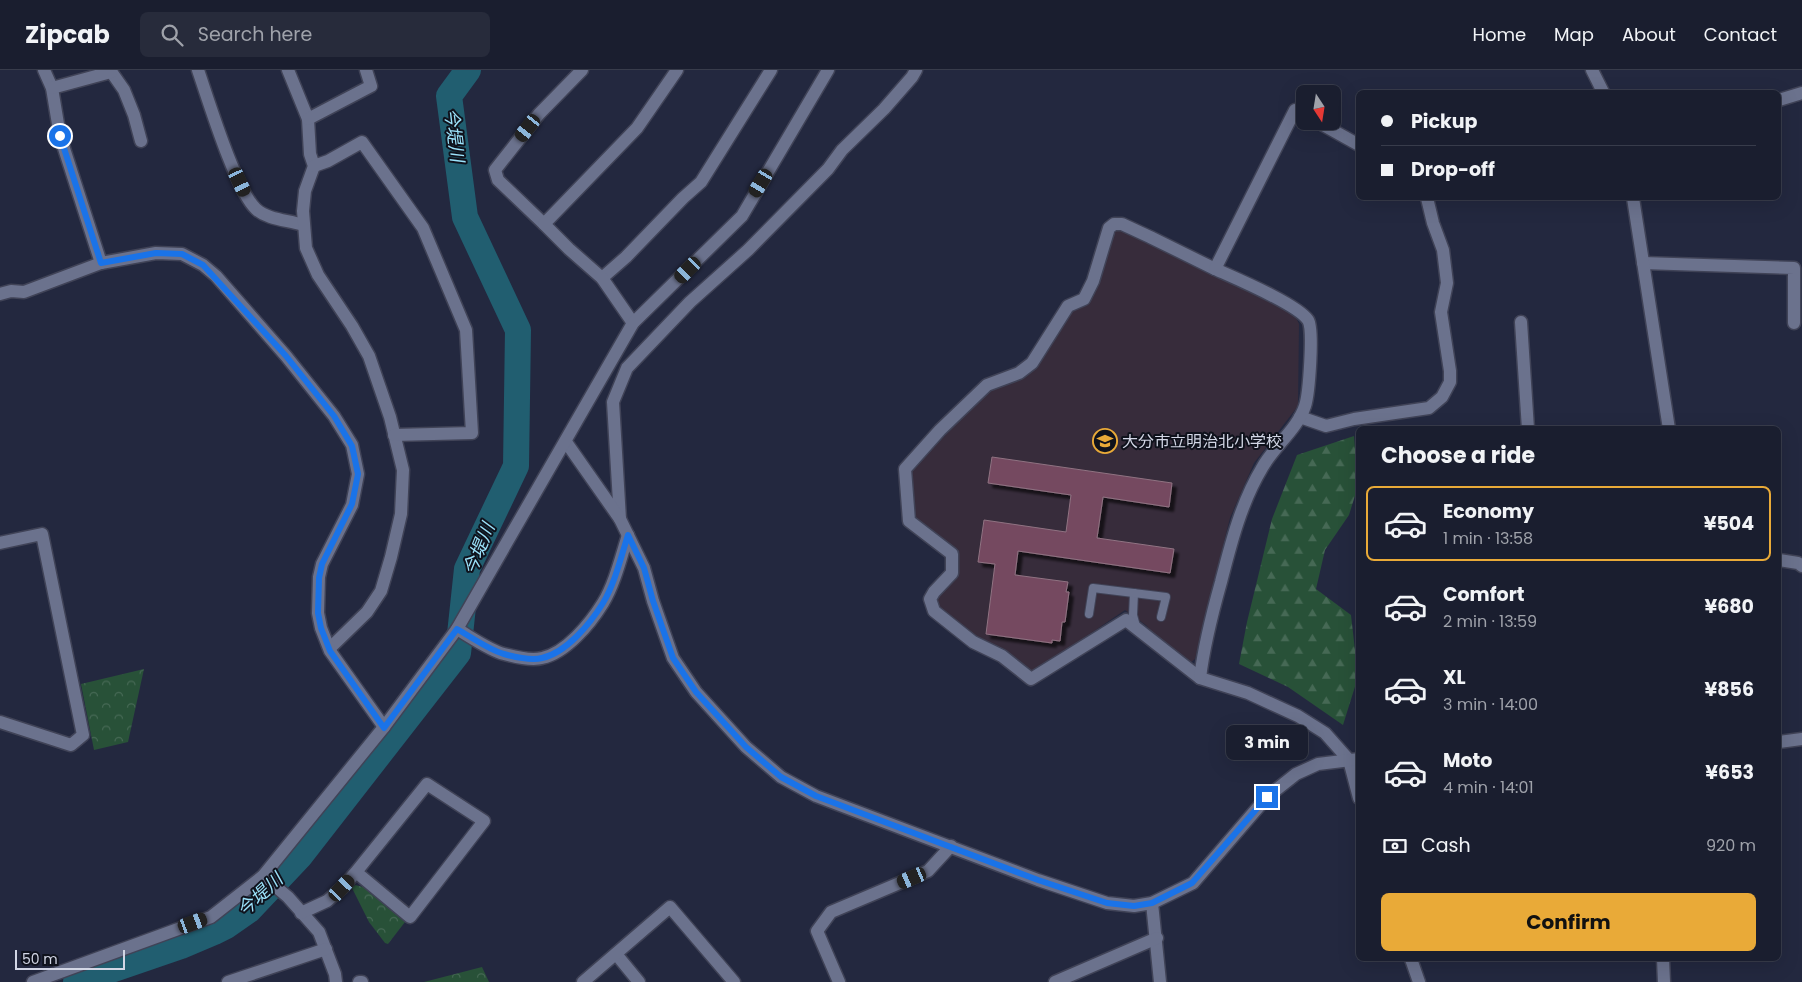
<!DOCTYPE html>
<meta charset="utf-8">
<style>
:root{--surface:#1a1e2f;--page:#272b3b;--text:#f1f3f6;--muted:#9fa2aa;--line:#383c4b;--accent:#e9aa38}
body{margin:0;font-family:Poppins,"Noto Sans JP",sans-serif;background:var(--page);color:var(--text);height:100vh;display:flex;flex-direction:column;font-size:19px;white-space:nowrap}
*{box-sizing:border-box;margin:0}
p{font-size:16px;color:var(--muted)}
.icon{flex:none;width:28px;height:28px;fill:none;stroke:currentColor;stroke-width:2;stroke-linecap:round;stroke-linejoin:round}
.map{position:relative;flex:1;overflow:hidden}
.details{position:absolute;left:1356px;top:356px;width:425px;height:535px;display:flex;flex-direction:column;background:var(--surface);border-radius:8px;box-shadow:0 5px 20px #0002,0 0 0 1px var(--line)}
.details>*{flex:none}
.hud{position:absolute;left:1356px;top:20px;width:425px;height:110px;border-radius:8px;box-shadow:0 5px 20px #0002,0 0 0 1px var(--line);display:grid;align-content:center;height:110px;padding:0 25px;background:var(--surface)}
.needle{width:32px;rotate:168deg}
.buttons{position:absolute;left:1296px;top:15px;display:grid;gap:10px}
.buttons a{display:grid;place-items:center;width:45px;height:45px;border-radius:8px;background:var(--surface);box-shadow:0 5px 20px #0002,0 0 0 1px var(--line);font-size:25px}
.scale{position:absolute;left:15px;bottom:12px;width:110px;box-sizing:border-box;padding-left:5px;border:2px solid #d2d6e5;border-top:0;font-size:14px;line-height:18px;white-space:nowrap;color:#d2d6e5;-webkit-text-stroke:4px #0f121c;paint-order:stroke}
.end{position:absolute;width:22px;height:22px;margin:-11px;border:6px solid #1a73e8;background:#fff;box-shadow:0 0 0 2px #fff}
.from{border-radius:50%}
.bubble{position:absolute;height:35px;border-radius:8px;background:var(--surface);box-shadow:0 5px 20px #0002,0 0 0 1px var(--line);font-size:16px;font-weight:700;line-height:35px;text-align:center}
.car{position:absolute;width:15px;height:30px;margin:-15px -8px;border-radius:6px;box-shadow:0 0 4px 1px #0007;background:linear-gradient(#222 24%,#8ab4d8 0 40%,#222 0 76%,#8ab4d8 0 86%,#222 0)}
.hud b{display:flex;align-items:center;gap:18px;height:48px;font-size:19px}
.hud b+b{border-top:1px solid var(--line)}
.hud i{width:12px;height:12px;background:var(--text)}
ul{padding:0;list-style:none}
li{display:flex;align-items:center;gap:15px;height:75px;margin:0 10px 8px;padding:0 15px;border:2px solid transparent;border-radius:8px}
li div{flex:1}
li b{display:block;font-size:19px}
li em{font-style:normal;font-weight:700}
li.selected{border-color:var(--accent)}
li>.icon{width:45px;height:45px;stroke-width:1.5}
h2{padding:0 25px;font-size:22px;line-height:60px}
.pay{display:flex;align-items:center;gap:12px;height:55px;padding:0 25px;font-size:19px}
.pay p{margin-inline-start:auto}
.cta{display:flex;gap:10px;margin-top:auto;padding:10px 25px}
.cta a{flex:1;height:58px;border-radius:8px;background:var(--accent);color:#111;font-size:20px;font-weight:700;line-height:58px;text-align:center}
header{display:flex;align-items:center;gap:30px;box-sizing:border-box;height:70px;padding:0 25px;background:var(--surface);border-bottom:1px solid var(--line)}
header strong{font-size:24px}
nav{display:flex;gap:28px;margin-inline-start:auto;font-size:18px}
.search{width:350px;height:45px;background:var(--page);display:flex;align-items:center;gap:12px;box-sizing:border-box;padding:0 18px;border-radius:8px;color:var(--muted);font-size:19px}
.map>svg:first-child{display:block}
.education{fill:#372c3b}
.forest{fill:url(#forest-firs)}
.park{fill:url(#park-crowns)}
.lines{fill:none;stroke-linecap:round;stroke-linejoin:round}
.river{stroke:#215e70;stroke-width:26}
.building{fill:#744961;stroke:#907382;filter:url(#shadow)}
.lane-casing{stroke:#404357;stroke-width:10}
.street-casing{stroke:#404357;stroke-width:15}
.secondary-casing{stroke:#404357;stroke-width:15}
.lane{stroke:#6b728d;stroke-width:8}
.street{stroke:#6b728d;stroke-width:12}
.secondary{stroke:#6b728d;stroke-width:12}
.route{stroke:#1a73e8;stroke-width:6}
.labels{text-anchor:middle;stroke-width:4;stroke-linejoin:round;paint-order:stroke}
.poi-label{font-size:16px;fill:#d2d6e5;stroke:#0f121c;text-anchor:start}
.water-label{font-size:18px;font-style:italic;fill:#9ce3fb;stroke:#0f121c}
</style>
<header>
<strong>Zipcab</strong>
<div class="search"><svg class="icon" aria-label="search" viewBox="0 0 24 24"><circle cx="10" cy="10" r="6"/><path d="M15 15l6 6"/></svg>Search here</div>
<nav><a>Home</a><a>Map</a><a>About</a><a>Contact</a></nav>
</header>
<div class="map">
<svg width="1802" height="912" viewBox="0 0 1802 912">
<defs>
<pattern id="forest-firs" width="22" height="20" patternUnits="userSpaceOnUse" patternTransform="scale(1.25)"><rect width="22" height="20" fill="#285138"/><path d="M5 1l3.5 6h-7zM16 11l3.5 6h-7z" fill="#466955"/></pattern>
<pattern id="park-crowns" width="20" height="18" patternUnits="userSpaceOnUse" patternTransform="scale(1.25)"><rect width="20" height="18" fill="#285138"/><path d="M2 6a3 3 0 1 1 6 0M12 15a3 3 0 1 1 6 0" fill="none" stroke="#466955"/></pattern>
<filter id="shadow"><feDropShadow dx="4.5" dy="4.5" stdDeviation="1" flood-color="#0009"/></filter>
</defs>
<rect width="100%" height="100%" fill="#23283f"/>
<!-- education -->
<path class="education" d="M1112,159H1122L1294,243L1299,254L1298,336L1254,393L1230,448L1195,589L1190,593L1149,560L1147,556L1125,540L1037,600L1027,601L976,569L937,537V525L956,481L915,450L911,401L990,319L1003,315L1074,239Z"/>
<!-- forest -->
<path class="forest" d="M1354,366L1358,416L1349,445L1325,480L1316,519L1351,545L1358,607L1343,655L1288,617L1239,594L1247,552L1272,449L1297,385Z"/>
<!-- park -->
<g class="park">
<path d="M144,599L128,672L94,680L81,614Z"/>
<path d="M355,815L363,817L405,852L388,874L385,873L369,852L352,818Z"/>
<path d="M482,897L489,912H424Z"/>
</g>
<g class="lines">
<!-- river -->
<path class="river" d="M76,912L181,876L214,862L226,856L249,840L300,786L458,583L467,499L516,396L518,260L465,147L449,26L468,0"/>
</g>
<!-- building -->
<path class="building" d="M992,387L1172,413L1169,437L1103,427L1097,468L1174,479L1170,503L1018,481L1015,505L1068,512L1066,522H1069L1065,552H1062L1060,571L1052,570V573L986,564L995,494L978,492L984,450L1066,462L1071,425L988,413Z"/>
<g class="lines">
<defs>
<g id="lane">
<path d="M1134,523L1133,545L1136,556"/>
<path d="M1089,544L1093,518L1166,527L1161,547"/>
</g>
<g id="street">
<path d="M44,0L52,18L60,66L101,193"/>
<path d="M110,0L124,20L134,45L141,71"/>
<path d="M198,0C208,29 236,121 256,139C268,150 288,150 303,155"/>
<path d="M288,0L308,49L310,84L314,96L305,121L303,141L306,178L318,205L352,256L369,286L390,347L403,400L401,444L391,487L381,521L367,542L330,578"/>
<path d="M52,18L111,2"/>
<path d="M1779,30L1802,23"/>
<path d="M308,49L371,16L366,0"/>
<path d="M1316,51L1359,75"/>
<path d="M314,96L328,91L362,72L423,158L466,260L472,363L394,365"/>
<path d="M544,154L498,110L495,100L539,44L582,0"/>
<path d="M1643,193L1794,198V253"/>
<path d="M1215,199L1150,167L1122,154H1114L1109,158L1093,211L1084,229L1068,236L1032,293L1019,303L987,315L940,360L905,399L909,451L952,484V503L934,522L930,529L934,541L973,572L1002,586L1031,609L1126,550L1200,608L1248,623L1298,646L1325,663L1349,690L1359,728"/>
<path d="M602,208L626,187L683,128L701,112L771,0"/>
<path d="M0,224L11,221L24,222L101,193L156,183L182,184L203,195L216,206L286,286L334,346L352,375L358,404L352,435L322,494L319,507L318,543L321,558L330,581L384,657"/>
<path d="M1521,252L1528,359"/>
<path d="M633,253L602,208L569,179L544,154L637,58L677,0"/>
<path d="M1300,347L1326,356L1354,349L1429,338L1442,327L1450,312V301L1441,242L1447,213L1443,180L1433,153L1427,128"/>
<path d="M620,449L613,332L627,298L690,232L748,180L828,99L842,80L884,39L912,7L916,0"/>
<path d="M0,473L42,464L83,665L71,675L0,652"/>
<path d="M1779,490L1798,493L1802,496"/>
<path d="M457,559C471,567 489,580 504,584C515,587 531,591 542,588C566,583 590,554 603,533C615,513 621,487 628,465"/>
<path d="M1200,608C1204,575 1212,544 1221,512C1231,473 1241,433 1262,398C1274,376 1297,360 1305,336C1309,324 1314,259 1308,250C1297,234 1235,208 1215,199L1295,40L1305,45"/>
<path d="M1779,672L1802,669"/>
<path d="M263,806L288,827L319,862L335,904L336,912"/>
<path d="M1152,833L1160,912"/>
<path d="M301,843L327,831L342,818L356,802L410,847L484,751L427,714L356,802"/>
<path d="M616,884L639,912"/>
<path d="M1411,889L1419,912"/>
<path d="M228,912L326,879"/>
<path d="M359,912H362"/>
<path d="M583,912L670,837L734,912"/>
<path d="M839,912L817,861L831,842L928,801L951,776"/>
<path d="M1055,912L1157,868"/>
</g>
<g id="secondary">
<path d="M1592,0L1603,22"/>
<path d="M1633,128L1669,359"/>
<path d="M566,372L620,449L644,498L653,531L673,588L696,622L746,677L781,707L816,726L1038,810L1107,833L1134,836L1152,833L1193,813L1267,727L1296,704L1318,694L1359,689"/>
<path d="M1663,889L1664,912"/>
<path d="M33,912L211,847L263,806L384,657L457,559L633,253L742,146L828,0"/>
</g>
</defs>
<!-- lane casing -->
<use href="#lane" class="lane-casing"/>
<!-- street casing -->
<use href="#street" class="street-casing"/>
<!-- secondary casing -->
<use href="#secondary" class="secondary-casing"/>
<!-- lane -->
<use href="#lane" class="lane"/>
<!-- street -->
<use href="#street" class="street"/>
<!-- secondary -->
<use href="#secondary" class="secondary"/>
</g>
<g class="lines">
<!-- route -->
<path class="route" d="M60,66L101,193L156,183L182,184L203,195L286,286L334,346L352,376L358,404L352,434L322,494L319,508L318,543L321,558L330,581L384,658L457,559C471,567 489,580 504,584C515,587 531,591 542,588C566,583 590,554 603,533C615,513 621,487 628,465L644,498L653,531L673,588L696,622L746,677L781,707L816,726L1038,810L1107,833L1134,836L1152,833L1192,813L1267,727"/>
</g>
<!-- icons -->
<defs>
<symbol id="school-ring" viewBox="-11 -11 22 22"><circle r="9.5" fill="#0f121c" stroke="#e9aa38" stroke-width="1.5"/><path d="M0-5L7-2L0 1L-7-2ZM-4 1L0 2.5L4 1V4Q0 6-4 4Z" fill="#e9aa38"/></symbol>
</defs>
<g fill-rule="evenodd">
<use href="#school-ring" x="1091" y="357" width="28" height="28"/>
</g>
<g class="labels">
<!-- poi labels -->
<g class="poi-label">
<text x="1122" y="377">大分市立明治北小学校</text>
</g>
<!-- water labels -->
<g class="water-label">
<text transform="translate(454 65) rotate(83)" y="6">今堤川</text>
<text transform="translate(479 479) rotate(-68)" y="6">今堤川</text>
<text transform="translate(260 825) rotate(-43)" y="6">今堤川</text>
</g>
</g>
</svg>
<div class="buttons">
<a><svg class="needle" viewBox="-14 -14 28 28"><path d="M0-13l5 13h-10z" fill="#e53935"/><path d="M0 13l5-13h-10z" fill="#9fa2aa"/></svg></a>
</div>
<div class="scale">50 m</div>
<i class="end from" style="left:60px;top:66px"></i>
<i class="end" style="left:1267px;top:727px"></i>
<div class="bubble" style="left:1226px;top:655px;width:82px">3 min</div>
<i class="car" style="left:528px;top:58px;rotate:218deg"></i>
<i class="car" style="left:240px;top:112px;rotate:155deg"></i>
<i class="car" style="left:761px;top:113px;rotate:211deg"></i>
<i class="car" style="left:688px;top:200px;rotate:225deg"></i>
<i class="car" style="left:912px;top:808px;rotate:247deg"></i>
<i class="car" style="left:342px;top:818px;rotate:43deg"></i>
<i class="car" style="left:193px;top:853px;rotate:70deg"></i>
<div class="hud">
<b><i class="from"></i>Pickup</b>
<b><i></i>Drop-off</b>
</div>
<section class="details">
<h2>Choose a ride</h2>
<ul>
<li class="selected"><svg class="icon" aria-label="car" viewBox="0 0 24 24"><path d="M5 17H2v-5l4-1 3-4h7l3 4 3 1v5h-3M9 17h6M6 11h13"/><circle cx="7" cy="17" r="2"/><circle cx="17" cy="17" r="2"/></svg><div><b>Economy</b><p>1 min · 13:58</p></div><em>¥504</em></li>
<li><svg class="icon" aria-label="car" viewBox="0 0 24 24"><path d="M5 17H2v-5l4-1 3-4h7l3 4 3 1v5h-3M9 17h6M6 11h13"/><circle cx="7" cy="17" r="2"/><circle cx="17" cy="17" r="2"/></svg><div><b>Comfort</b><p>2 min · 13:59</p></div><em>¥680</em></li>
<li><svg class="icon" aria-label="car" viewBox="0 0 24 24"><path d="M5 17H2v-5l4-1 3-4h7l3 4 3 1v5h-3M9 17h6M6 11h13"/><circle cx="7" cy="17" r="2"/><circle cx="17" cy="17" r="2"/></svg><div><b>XL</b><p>3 min · 14:00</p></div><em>¥856</em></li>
<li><svg class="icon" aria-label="car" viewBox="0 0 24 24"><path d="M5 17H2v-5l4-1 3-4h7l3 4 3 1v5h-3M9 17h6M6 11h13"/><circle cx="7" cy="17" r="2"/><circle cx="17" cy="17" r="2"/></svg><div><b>Moto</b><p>4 min · 14:01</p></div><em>¥653</em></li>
</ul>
<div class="pay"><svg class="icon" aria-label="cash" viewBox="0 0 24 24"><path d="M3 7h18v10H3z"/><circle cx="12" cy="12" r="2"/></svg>Cash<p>920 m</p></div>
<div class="cta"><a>Confirm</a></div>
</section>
</div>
